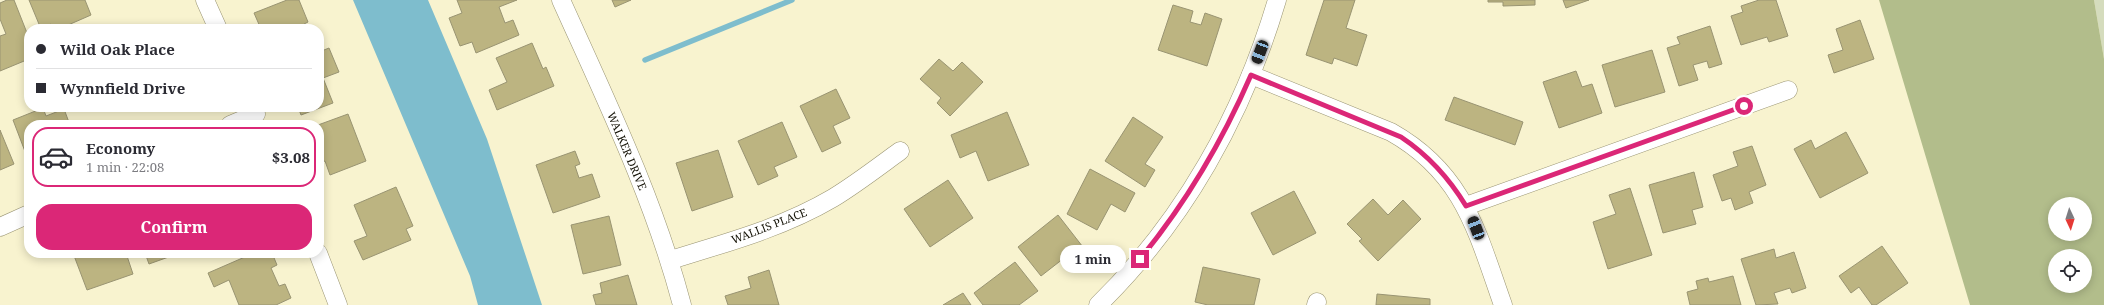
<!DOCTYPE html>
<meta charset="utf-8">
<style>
:root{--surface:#fff;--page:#f7f7f7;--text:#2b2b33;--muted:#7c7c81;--line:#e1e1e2;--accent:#db2777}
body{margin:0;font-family:"Noto Serif",serif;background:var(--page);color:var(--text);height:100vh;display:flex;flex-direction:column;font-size:15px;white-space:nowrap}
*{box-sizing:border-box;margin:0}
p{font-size:13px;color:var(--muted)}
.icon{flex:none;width:22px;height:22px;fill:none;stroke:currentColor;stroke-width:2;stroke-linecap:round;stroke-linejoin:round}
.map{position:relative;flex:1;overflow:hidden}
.panel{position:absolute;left:24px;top:120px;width:300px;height:138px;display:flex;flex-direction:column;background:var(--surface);border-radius:16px;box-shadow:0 2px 10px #0003}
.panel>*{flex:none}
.hud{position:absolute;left:24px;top:24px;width:300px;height:88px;border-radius:16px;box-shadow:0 2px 10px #0003;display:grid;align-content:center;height:88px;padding:0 12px;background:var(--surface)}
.needle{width:26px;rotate:176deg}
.controls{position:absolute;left:2048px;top:197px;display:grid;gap:8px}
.controls a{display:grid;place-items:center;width:44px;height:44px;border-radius:50%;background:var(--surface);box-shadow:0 2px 10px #0003;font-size:20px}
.end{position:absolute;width:18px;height:18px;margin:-9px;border:5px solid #db2777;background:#fff;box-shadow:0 0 0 2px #fff}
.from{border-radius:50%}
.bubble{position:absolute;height:28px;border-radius:14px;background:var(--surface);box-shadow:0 2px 10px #0003;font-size:13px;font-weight:700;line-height:28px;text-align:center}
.car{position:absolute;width:12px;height:24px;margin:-12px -6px;border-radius:5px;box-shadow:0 0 3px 1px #0007;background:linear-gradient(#222 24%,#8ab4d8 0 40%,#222 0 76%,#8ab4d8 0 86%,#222 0)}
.hud b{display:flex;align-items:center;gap:14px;height:38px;font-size:15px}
.hud b+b{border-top:1px solid var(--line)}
.hud i{width:10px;height:10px;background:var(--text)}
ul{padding:7px 0 0;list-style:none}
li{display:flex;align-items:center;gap:12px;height:60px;margin:0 8px 6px;padding:0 4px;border:2px solid transparent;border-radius:16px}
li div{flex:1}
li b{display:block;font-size:15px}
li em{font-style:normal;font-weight:700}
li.on{border-color:var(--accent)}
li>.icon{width:36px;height:36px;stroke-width:1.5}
.action{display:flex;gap:8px;margin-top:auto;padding:8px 12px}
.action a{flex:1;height:46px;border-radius:16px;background:var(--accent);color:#fff;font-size:16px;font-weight:700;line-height:46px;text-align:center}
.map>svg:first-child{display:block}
.green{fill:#d5dcbd}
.forest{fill:#b2bd8b;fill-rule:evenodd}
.water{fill:#7ebdcd}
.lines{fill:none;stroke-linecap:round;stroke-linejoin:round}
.stream{stroke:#7ebdcd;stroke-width:5.5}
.building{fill:#bcb481;stroke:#999472}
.minor-casing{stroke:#999473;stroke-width:19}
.minor{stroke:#fff;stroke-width:18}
.route{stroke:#db2777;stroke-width:5}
.labels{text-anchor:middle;stroke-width:4;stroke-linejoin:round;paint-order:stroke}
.street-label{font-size:11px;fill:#131105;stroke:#fff}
</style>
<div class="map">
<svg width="2104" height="305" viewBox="0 0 2104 305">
<rect width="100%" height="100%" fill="#f8f3cf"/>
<!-- green -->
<path class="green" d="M2094,0H2104V59Z"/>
<!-- forest -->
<path class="forest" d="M1879,0H2094L2104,59V305H1970ZM2055,204H2085V234H2055ZM2055,256H2085V286H2055Z"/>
<!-- water -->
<path class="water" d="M353,0H428L487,139L542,305H478L470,276Z"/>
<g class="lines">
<!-- stream -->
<path class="stream" d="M645,60L792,0"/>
</g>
<!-- building -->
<g class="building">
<path d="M7,0H14L29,38V59L0,71V36L6,34L0,19V3Z"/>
<path d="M29,0H85L91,15L59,29H53L51,24L41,29Z"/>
<path d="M287,0H299L308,22L304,24L306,29H261L254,13Z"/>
<path d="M457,0H517L499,7L505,23L513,20L519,35L476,53L472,42L460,46L449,18L462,13Z"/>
<path d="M612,0H631L615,7Z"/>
<path d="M1324,0H1355L1346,28L1367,35L1357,66L1334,58L1332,64L1306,55Z"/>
<path d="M1488,0H1535V5L1503,6V2H1488Z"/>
<path d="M1563,0H1589L1566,8Z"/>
<path d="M1759,0H1776L1788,36L1769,42L1767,37L1741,45L1731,16L1743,12L1741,6Z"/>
<path d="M1173,5L1193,11L1190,22L1201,25L1205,13L1222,19L1207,66L1158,50Z"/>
<path d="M1860,20L1874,59L1834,73L1828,55L1843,50L1836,29Z"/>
<path d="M1710,26L1722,64L1709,68L1707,61L1693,65L1698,80L1679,86L1667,48L1680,44L1677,37Z"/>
<path d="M532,43L543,69L546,67L554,86L497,110L489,90L507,82L496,58Z"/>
<path d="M329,48L339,72L323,78L333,103L301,115L298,107H319V52Z"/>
<path d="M1652,50L1665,92L1615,107L1602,65Z"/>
<path d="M939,59L953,71L962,62L983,82L950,116L937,103L941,98L920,79Z"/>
<path d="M1576,71L1582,87L1592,84L1602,113L1559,128L1543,82Z"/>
<path d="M836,89L850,118L833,126L841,143L822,152L800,106Z"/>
<path d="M1454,97L1523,122L1515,145L1445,120Z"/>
<path d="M43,108L46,116L64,109L70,125H29V162L13,120Z"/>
<path d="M1007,112L1029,165L988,181L976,151L960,158L951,135Z"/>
<path d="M348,114L366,161L330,175L325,161L321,162L319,157L318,125Z"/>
<path d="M1133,117L1163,137L1145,164L1155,170L1145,187L1105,161Z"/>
<path d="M782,122L797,157L774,167L778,176L758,185L738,141Z"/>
<path d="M0,130L14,164L0,170Z"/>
<path d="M1846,132L1868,173L1820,198L1794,149L1811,140L1815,149Z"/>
<path d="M1752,146L1766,185L1749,192L1753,203L1735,210L1731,198L1722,201L1713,175L1738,166L1733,152Z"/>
<path d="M718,150L733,197L692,211L676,163Z"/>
<path d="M575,151L580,164L575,166L579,178L592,174L600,197L553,213L536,165Z"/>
<path d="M1090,169L1135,193L1125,212L1111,204L1097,230L1067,214Z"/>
<path d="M1694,172L1703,207L1692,210L1696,224L1663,233L1649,185Z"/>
<path d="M948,180L973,218L930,247L904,209Z"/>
<path d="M396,187L413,226L406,229L411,240L363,260L354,241L367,236L354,205Z"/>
<path d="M1630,188L1652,255L1608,269L1593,222L1616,214L1609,195Z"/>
<path d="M1294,191L1316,233L1273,255L1251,213Z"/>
<path d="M1373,199L1388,215L1403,200L1421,219L1378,261L1359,241L1362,239L1347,224Z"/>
<path d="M1058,215L1086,251L1073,261L1068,255L1041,276L1018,247Z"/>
<path d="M609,216L621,265L583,274L571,225Z"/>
<path d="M1882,246L1908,283L1876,305H1872L1859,287L1851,293L1839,276Z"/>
<path d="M1774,249L1776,258L1794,252L1806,288L1792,293L1790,288L1774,293L1778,304L1756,305L1741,259Z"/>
<path d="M73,253H126L133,274L87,290Z"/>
<path d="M145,253H177V254L149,264Z"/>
<path d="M254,253H272L277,265L271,268L279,286L285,284L291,298L276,305H239L229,280L214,287L208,273Z"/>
<path d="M1015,262L1038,291L1019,305H983L974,293Z"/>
<path d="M1203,267L1260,279L1254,305H1208L1195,302Z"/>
<path d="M769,270L779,305H728L725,296L751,288L748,277Z"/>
<path d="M628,275L637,305H596L593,295L602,293L600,283Z"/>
<path d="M1733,276L1741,305H1690L1687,292L1698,289L1696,281L1708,278L1709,282Z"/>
<path d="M963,293L971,305H943Z"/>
<path d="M1377,294L1430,299V305H1376Z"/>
</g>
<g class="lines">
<defs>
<g id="minor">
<path d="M205,0L218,29"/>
<path d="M561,0C606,100 654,199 682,305"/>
<path d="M1251,75L1391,132C1464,173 1477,232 1503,305"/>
<path d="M230,125L256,114"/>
<path d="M1466,206L1788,90"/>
<path d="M0,227L29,214"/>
<path d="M318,253L338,305"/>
<path d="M670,260C726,243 782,228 833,198C856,184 878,167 900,151"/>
<path d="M1098,305C1184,221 1243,115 1277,0"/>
<path d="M1316,305L1317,302"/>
</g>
</defs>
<!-- minor casing -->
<use href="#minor" class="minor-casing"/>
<!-- minor -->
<use href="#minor" class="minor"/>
</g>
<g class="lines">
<!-- route -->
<path class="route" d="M1140,259C1186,203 1222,142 1251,75L1401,137C1428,155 1449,178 1466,206L1744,106"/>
</g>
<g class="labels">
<!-- street labels -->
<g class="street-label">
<text transform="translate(627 151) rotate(67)" y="4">WALKER DRIVE</text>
<text transform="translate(769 226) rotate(-21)" y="4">WALLIS PLACE</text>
</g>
</g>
</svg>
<div class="controls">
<a><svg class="needle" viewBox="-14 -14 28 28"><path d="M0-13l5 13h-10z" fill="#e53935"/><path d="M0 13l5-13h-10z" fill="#7c7c81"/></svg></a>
<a><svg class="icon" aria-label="locate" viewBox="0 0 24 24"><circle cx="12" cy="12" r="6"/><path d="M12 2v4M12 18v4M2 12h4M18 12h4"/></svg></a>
</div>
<i class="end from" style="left:1744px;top:106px"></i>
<i class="end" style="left:1140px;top:259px"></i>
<div class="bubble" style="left:1060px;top:245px;width:66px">1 min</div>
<i class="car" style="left:1260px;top:52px;rotate:201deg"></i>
<i class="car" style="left:1476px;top:228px;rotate:339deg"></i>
<div class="hud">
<b><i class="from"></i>Wild Oak Place</b>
<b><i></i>Wynnfield Drive</b>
</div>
<section class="panel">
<ul>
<li class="on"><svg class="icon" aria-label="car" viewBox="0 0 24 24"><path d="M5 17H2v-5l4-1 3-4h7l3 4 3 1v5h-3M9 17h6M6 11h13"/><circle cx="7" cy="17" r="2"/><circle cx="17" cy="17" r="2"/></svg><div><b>Economy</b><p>1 min · 22:08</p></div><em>$3.08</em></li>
</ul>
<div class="action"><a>Confirm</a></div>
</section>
</div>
